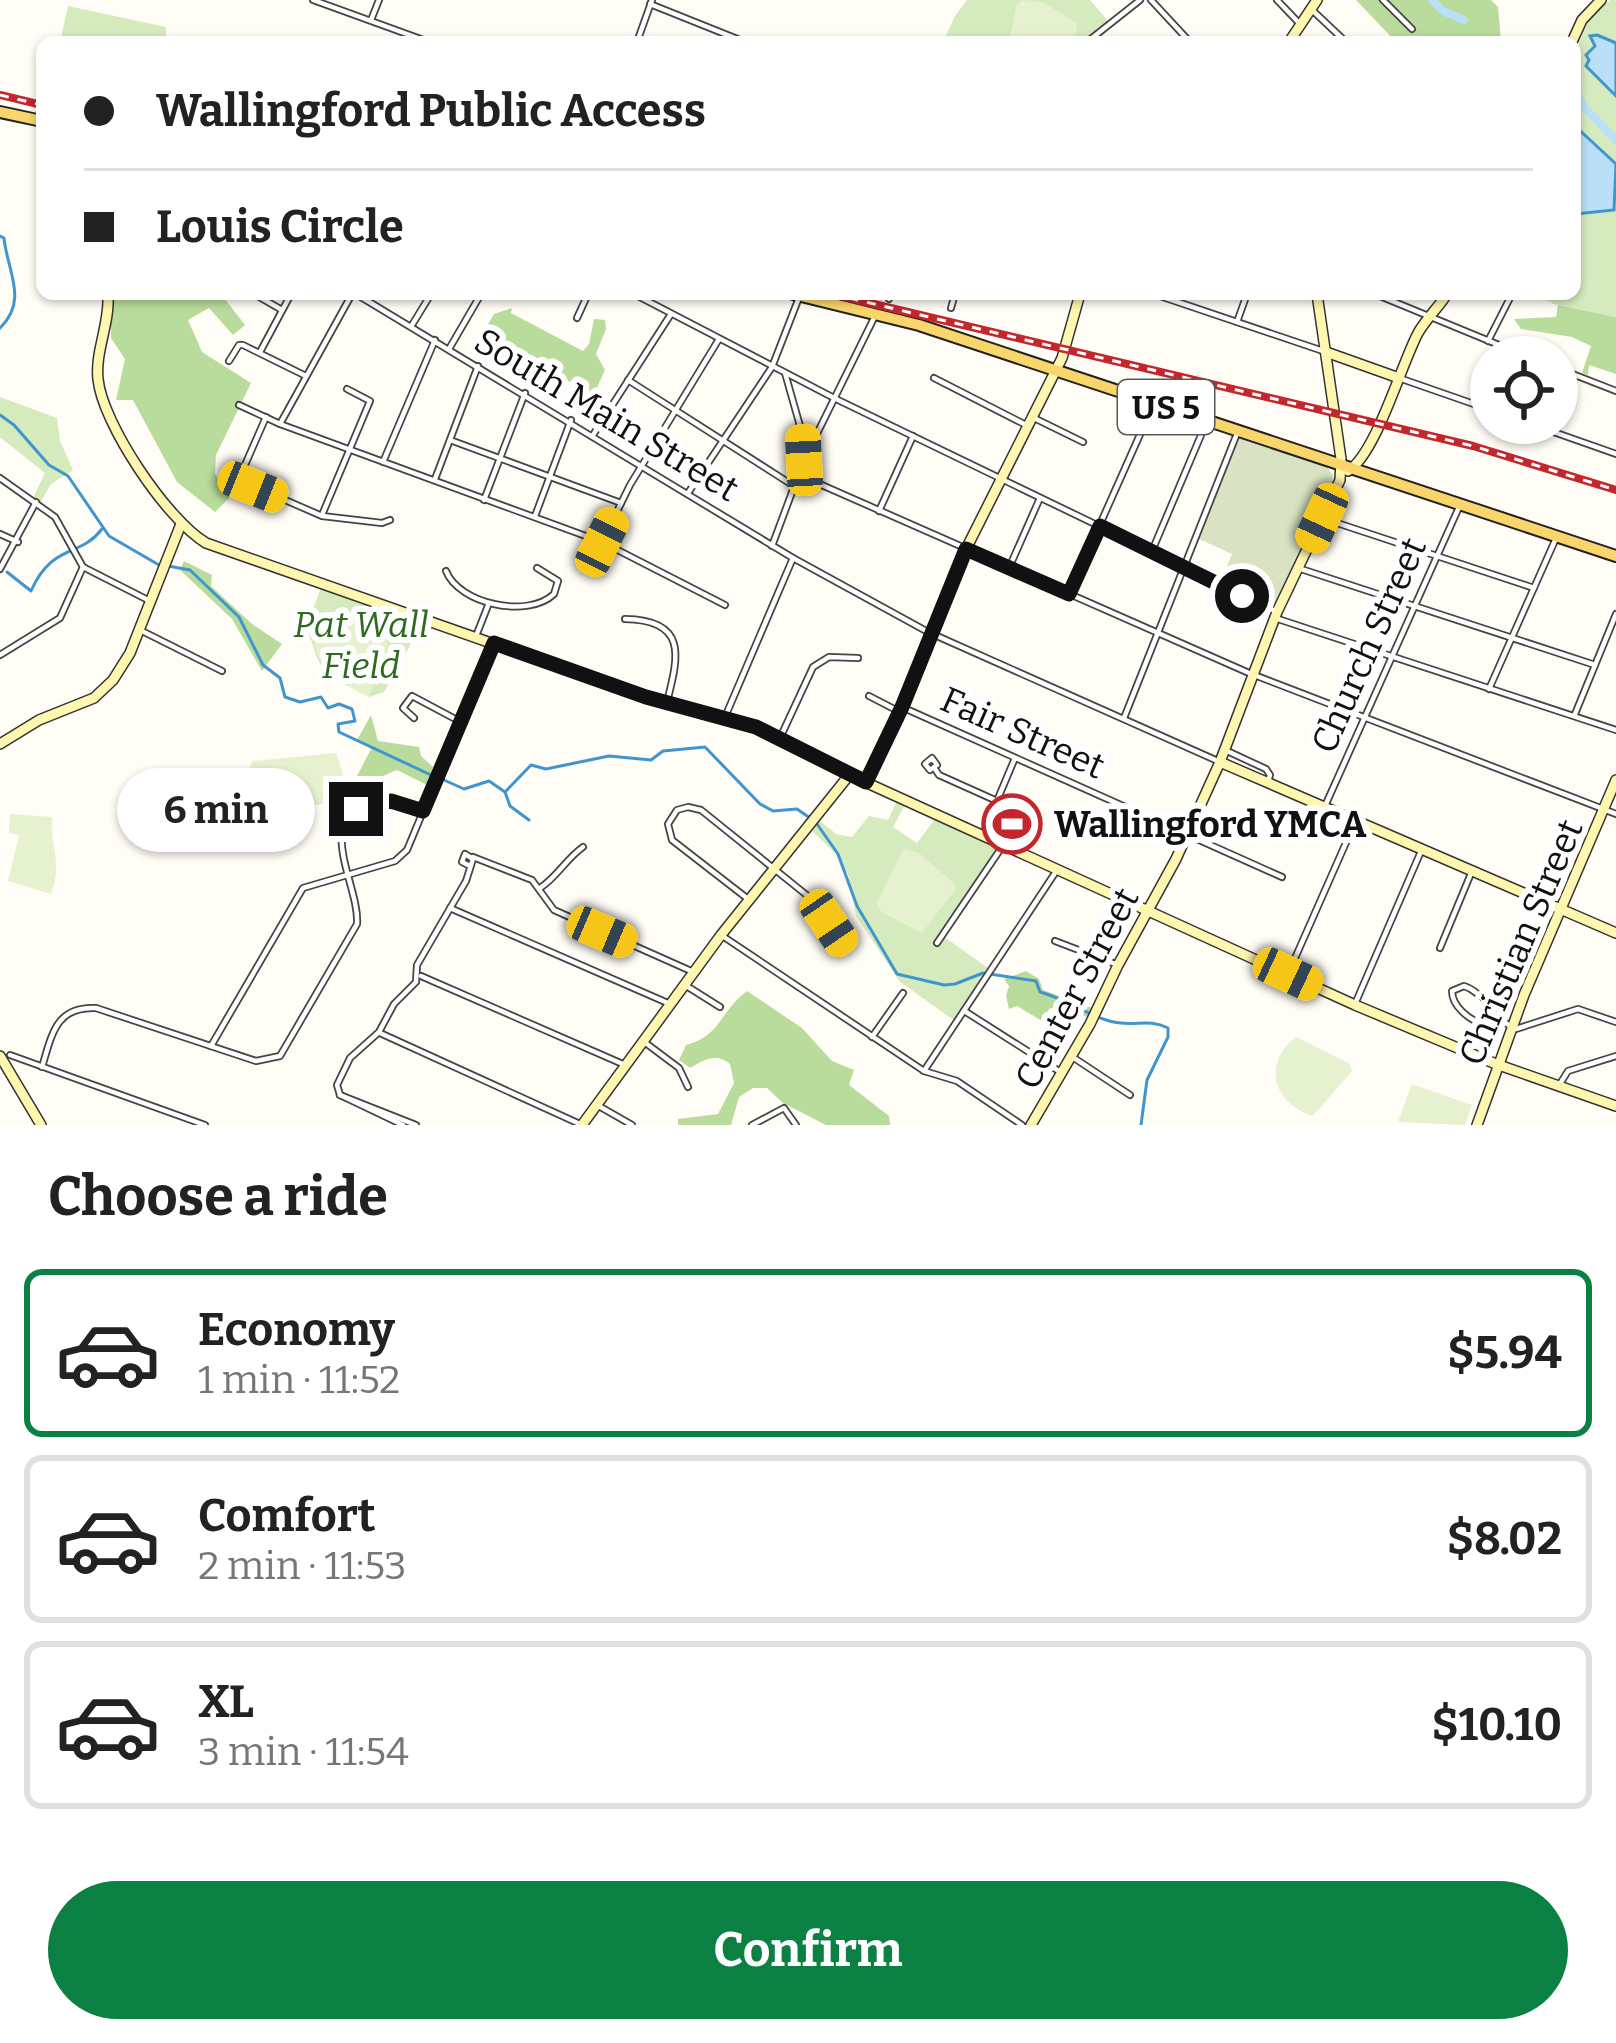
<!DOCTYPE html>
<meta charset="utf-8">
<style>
:root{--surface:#fff;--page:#f2f2f2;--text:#222;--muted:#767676;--line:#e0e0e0;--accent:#0b8043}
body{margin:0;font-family:Bitter,serif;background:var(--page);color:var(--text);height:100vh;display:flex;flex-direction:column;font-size:45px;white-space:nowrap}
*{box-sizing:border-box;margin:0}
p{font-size:39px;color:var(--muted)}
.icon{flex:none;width:66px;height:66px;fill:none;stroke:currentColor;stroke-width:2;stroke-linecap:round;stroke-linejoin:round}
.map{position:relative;height:1125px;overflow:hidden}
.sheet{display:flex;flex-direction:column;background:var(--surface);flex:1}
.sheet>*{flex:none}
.guide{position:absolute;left:36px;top:36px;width:1545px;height:264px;border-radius:18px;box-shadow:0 3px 9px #0004;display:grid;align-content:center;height:264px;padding:0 48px;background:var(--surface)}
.buttons{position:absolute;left:1470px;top:336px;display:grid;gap:24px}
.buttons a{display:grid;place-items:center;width:108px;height:108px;border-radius:50%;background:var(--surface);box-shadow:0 3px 9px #0004;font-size:60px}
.end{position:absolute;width:54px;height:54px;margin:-27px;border:15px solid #111;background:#fff;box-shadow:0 0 0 6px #fff}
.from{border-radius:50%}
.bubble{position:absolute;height:84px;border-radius:42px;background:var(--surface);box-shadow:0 3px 9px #0004;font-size:39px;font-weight:700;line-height:84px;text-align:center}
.car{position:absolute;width:36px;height:72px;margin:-36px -18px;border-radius:15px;box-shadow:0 0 9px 3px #0007;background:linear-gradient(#f5c518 24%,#345 0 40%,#f5c518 0 76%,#345 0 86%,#f5c518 0)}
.guide b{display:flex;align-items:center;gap:42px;height:114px;font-size:45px}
.guide b+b{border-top:3px solid var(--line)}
.guide i{width:30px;height:30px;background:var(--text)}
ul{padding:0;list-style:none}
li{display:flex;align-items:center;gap:36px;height:168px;margin:0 24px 18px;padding:0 24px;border:6px solid var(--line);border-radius:18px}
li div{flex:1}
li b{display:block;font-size:45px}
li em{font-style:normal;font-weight:700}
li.current{border-color:var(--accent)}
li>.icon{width:108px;height:108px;stroke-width:1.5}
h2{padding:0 48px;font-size:54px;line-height:144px}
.button{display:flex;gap:24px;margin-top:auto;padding:24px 48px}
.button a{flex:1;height:138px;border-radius:72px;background:var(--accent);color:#fff;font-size:48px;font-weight:700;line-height:138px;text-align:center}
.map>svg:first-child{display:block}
.green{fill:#d5ebbd}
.forest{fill:#b9dc9c}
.cemetery{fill:#d9e3c4}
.pitch{fill:#e6f2cf}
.water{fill:#b9e0f7;stroke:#3f96cf;stroke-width:3}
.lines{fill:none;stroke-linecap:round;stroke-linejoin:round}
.stream{stroke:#3f96cf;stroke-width:3}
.river{stroke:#b9e0f7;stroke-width:8}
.street-casing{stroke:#444;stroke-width:8}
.secondary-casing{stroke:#333;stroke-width:12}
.primary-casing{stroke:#222;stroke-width:14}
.street{stroke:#fff;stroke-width:4.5}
.secondary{stroke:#fff6b0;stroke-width:9}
.primary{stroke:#f9d66b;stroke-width:10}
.rail-casing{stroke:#c4262e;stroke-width:8}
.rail{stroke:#fff;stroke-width:3;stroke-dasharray:9;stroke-linecap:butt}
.route{stroke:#111;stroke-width:15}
.labels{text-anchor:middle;stroke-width:12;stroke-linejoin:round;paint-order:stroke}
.shield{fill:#fff;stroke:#585858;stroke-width:3}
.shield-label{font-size:33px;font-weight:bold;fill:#111}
.street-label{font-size:36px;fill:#111;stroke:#fff}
.park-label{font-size:36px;font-style:italic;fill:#2f6b1f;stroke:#fff}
.poi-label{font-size:36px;font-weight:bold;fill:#111;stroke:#fff;text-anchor:start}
</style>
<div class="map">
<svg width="1616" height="1125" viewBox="0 0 1616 1125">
<rect width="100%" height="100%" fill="#fffdf5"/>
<!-- green -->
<g class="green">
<path d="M967,0H1090L1108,21L1081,42H943L955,16Z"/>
<path d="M1610,0H1616V317L1554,304L1533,294H1575V53L1590,17Z"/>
<path d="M68,6L166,27V42H60Z"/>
<path d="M0,397L57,418L60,441L73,470L51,484L40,503L32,500L45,473L0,437Z"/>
<path d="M321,588L423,622L384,692L369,697C352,688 326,677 318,660C312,647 315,642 304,632Z"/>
<path d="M897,801L905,805L893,827L917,843L935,819L999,849L940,934L988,968L955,1021L900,982L856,916L848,874L836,854L811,830L819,820L836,834L852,837L869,816L888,820Z"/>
</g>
<!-- forest -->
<g class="forest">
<path d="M1356,0H1491L1498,7L1501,42H1396Z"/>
<path d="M111,294H221L245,325L233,335L209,308L188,320L202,352L251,383L216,455L215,474L230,497L215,512L177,482L133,400H116L125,359L111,338Z"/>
<path d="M1558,305L1616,317V374L1589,365L1588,375L1582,373L1591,346L1572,337L1521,329L1514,319L1556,317Z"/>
<path d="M512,308L511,313L583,351L589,344L594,319L605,320L606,329L596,354L605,370L594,394L511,352L502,354L477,343L494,314Z"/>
<path d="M184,561L212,575L211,586L252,624L282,644L262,671L232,619L180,570Z"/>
<path d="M371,715L378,741L419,747L421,756L433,767L427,785L397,770L362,785L357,776L371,749L357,740Z"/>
<path d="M1026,971L1039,979L1043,990L1092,1008L1088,1018L1080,1013L1050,1008L1042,1021L1017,1006L1009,1009L1006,996L1009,986L1004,979Z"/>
<path d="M747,991L802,1028L832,1061L854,1070L849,1085L889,1116L890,1125H826L783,1103L767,1088H753L739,1097L731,1125H678V1119L718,1114L734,1083L730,1064C717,1052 703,1060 690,1068L679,1060L686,1045C722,1035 719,1012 747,991Z"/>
</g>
<!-- cemetery -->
<path class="cemetery" d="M1240,437L1326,466L1333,475L1332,484L1274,606L1221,581L1232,554L1197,538Z"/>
<!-- pitch -->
<g class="pitch">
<path d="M1025,0L1045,3L1076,23L1077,32L1068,42H1009L1017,4Z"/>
<path d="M321,617L376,621L386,627L387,647L369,697C335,679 300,659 321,617Z"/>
<path d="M336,753L346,783C343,790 343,794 336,799C326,806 310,805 298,806C260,810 225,808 253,761Z"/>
<path d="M231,769L236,773L238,805L234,812C208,810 197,798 195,773Z"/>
<path d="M10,814L52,817C50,848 63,862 51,894L8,881L19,835L9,833Z"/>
<path d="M903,849L919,853L955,884V890L922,933L880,911L877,903Z"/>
<path d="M1296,1037L1350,1064L1352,1071L1313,1116C1274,1104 1261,1064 1296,1037Z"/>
<path d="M1412,1084L1472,1105L1465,1125L1398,1122Z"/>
</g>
<!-- water -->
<g class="water">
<path d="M1597,35L1616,43V96L1586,66L1589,60L1586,55L1595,46L1590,36Z"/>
<path d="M1575,126L1616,164L1614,210L1575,214Z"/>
</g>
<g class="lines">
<!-- stream -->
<g class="stream">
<path d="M0,236L4,238C7,271 29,300 0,328"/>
<path d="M0,415L14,425L49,465L68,476L109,536L159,565"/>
<path d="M168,566L190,570L239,617L263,665L280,678L285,697L300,702L321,697L328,708L339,704L352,709L355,721L338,724L339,732L431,775"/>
<path d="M7,572L31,591C52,543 80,558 102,529"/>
<path d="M444,780L464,789L489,781L505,792L531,765L546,769L609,756L651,760L663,751L705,747L760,804L773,811L797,809L810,818"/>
<path d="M505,792L510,806L529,820"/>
<path d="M817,824L838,854L857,906L897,974L944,985L955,984L983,973L1036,981L1040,992C1062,997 1098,1022 1121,1023C1139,1025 1150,1019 1168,1028V1037L1147,1080L1141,1125"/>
</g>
<!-- river -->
<g class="river">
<path d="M1432,0L1443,11L1464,20"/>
<path d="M1575,90L1585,108L1616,140"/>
</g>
<defs>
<g id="street">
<path d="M313,0L429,42"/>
<path d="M1151,0L1190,42"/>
<path d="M1277,0L1300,24"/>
<path d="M1383,0L1412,29"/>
<path d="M650,4L745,42"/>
<path d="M1311,9L1346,42"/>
<path d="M371,20L379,0"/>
<path d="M637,42L652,0"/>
<path d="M1087,42L1140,0"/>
<path d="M254,294L282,310"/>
<path d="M356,294L793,558L928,632L1220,762"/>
<path d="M634,294L836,399L1277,612"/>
<path d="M1154,294L1326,352"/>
<path d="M1375,294L1528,357"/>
<path d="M1016,296V294"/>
<path d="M889,299L891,294"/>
<path d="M951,308L955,294"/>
<path d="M577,318L588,294"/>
<path d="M1237,322L1247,294"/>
<path d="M412,325L431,294"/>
<path d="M1488,341L1512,294"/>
<path d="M449,349L481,294"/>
<path d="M260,352L291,294"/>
<path d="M229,361L239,345H243L306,376"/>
<path d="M1557,368L1616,391"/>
<path d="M785,373L802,433L803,455"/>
<path d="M934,378L1028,426"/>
<path d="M1399,378L1491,410"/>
<path d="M628,380L794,486"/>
<path d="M239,405L280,424L602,542L725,605"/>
<path d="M266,417L241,474L246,483L322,516L382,523L390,520"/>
<path d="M1032,417L1083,442"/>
<path d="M1528,423L1616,454"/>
<path d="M280,424L352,294"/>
<path d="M593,435L671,314"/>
<path d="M450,440L621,503"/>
<path d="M383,462L435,340"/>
<path d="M799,475L1249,673L1616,814"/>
<path d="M0,478L55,517L83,567L148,600"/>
<path d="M435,479L478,366"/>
<path d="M688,493L772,367L800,295"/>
<path d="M484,500L525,393"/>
<path d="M879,511L913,436"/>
<path d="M322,515L370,401L347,389"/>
<path d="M535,516L571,420"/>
<path d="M1322,518L1534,588"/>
<path d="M0,534L18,542"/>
<path d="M602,542L630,485L719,339"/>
<path d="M772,546L804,460L874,318"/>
<path d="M1152,551L1207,421"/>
<path d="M1009,568L1040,498"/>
<path d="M1298,568L1595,665"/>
<path d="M0,569L36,502"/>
<path d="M446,571C459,604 528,619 554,594L558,581L537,568"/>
<path d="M1069,594L1154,403"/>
<path d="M1275,618L1616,730"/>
<path d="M625,619C689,620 678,658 667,702"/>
<path d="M140,630L222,671"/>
<path d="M476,636L489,603"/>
<path d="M0,655L60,618L83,567"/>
<path d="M1489,689L1557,536"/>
<path d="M869,696L900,712"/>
<path d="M904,708L1282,877"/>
<path d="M1575,714L1616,614"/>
<path d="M725,717L793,558"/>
<path d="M414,718L403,708L412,696L461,722"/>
<path d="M1124,718L1238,431"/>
<path d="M780,738L813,667L829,657L858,658"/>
<path d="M1225,750L1266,769L1270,775L1268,782"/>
<path d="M932,758L937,765L930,770L925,764Z"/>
<path d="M935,769L939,775L997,801"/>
<path d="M1325,806L1460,505"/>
<path d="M983,834L1015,758"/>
<path d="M473,857L532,880L554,910L691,971"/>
<path d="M540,888C557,877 566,859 583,847"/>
<path d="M748,899L672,840L668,824L677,810L688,807L701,810L814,901L844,946"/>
<path d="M450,908L670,1004"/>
<path d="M724,937L924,1071L957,1081L1022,1125"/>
<path d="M1055,941L1118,965"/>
<path d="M937,943L1004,844"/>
<path d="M1440,948L1472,871"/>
<path d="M1288,974L1356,820"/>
<path d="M421,976L625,1065"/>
<path d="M685,985L720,1007"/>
<path d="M1355,1004L1422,849"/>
<path d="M966,1012L1062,1073"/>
<path d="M1498,1020L1484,1025C1470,1020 1452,1007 1452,991L1464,986C1486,993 1488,1016 1516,1029L1578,1009L1616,1022"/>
<path d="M380,1033L582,1125"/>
<path d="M872,1037L903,993"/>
<path d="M643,1041L679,1068L688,1087"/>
<path d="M211,1046L303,888L395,861L407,850L492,646"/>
<path d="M10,1055L205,1125"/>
<path d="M1071,1056L1130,1095"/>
<path d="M42,1067C52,1034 56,1006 96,1008L256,1061L280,1056L357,924C360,887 314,820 368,805C390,799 403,803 423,811"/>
<path d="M924,1071L1055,873"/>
<path d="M1558,1087L1568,1071L1616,1056"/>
<path d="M340,1095L337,1085L350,1058L379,1032L394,1004L416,982L417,965L466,881L473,859L465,854L462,862L468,865"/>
<path d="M340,1095L416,1125"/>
<path d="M340,1095L403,1125"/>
<path d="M597,1105L632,1125"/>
<path d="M752,1125L784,1108L796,1125"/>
</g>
<g id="secondary">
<path d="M1289,42L1317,0"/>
<path d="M1572,42L1582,20L1601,0"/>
<path d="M108,294C110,324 95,351 98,379C102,423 167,520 206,543L625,690L766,731L865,782L1355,1005L1496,1064L1616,1106"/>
<path d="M1326,352L1399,378"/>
<path d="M1348,471C1376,454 1401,365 1418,333C1426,319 1438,308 1447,294"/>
<path d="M0,744L39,720L94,698L113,680L130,653L181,524"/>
<path d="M1220,762L1616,933"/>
<path d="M865,782L902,707L966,549L1062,358L1080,294"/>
<path d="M0,1056L41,1125"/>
<path d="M582,1125L721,935L850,774"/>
<path d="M1031,1125L1090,1024L1118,965L1176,859L1220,762L1277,612L1340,480L1341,459L1317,294"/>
<path d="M1477,1125L1524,995L1616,780"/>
</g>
<g id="primary">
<path d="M0,112L42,121"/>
<path d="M793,294L919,325L1616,556"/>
</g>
</defs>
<!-- street casing -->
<use href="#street" class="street-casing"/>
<!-- secondary casing -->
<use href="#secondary" class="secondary-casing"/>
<!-- primary casing -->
<use href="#primary" class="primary-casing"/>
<!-- street -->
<use href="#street" class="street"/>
<!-- secondary -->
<use href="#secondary" class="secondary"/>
<!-- primary -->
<use href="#primary" class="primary"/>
<defs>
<g id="rail">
<path d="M0,95L42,105"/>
<path d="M832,294L1473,446L1616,490"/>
</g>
</defs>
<!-- rail casing -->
<use href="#rail" class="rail-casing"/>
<!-- rail -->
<use href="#rail" class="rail"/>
</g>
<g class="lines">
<!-- route -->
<path class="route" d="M356,809L391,801L423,811L494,643L646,697L756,727L866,782L902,707L966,549L1069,594L1100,526L1242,596"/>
</g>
<!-- icons -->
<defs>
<symbol id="stadium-ring" viewBox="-11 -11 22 22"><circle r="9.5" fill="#fff" stroke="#c4262e" stroke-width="1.5"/><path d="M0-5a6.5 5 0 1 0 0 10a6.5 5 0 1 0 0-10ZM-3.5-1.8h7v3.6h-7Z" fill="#c4262e"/></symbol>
</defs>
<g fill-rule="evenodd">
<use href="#stadium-ring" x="979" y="791" width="66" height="66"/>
</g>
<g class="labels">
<!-- shield labels -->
<rect class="shield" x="1118" y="380" width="96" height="54" rx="9"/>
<g class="shield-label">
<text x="1166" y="419">US 5</text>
</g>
<!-- street labels -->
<g class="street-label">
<text transform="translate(607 414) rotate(31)" y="13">South Main Street</text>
<text transform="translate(1368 645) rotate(-66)" y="13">Church Street</text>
<text transform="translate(1023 732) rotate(24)" y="13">Fair Street</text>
<text transform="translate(1520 942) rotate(-67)" y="13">Christian Street</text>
<text transform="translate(1076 988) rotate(-62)" y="13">Center Street</text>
</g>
<!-- park labels -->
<g class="park-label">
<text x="361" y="637">Pat Wall<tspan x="361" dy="41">Field</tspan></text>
</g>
<!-- poi labels -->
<g class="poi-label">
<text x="1054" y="837">Wallingford YMCA</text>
</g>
</g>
</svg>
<div class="buttons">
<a><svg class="icon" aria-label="locate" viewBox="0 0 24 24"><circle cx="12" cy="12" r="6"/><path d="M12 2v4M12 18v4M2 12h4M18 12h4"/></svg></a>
</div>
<i class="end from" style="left:1242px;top:596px"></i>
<i class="end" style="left:356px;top:809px"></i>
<div class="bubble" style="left:117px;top:768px;width:198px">6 min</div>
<i class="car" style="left:804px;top:460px;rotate:357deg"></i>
<i class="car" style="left:253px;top:487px;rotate:112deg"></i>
<i class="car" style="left:1322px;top:518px;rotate:205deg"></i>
<i class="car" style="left:602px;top:542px;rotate:26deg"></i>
<i class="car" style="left:829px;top:923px;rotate:146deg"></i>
<i class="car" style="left:602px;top:932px;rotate:113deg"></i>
<i class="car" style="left:1288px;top:974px;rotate:115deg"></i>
<div class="guide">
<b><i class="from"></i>Wallingford Public Access</b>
<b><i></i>Louis Circle</b>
</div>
</div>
<section class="sheet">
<h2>Choose a ride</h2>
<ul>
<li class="current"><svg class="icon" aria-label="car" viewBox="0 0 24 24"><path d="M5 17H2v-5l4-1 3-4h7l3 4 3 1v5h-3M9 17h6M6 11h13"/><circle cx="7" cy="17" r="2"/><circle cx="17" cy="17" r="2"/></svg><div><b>Economy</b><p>1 min · 11:52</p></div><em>$5.94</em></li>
<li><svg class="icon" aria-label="car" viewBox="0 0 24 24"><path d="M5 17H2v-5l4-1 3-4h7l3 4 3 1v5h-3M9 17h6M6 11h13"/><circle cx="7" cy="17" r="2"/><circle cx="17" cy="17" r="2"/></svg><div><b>Comfort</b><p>2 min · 11:53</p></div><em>$8.02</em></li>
<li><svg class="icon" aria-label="car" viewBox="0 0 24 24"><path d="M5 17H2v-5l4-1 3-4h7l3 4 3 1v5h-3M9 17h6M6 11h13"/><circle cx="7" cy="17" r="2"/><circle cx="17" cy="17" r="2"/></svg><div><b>XL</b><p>3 min · 11:54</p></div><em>$10.10</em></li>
</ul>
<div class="button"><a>Confirm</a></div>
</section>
